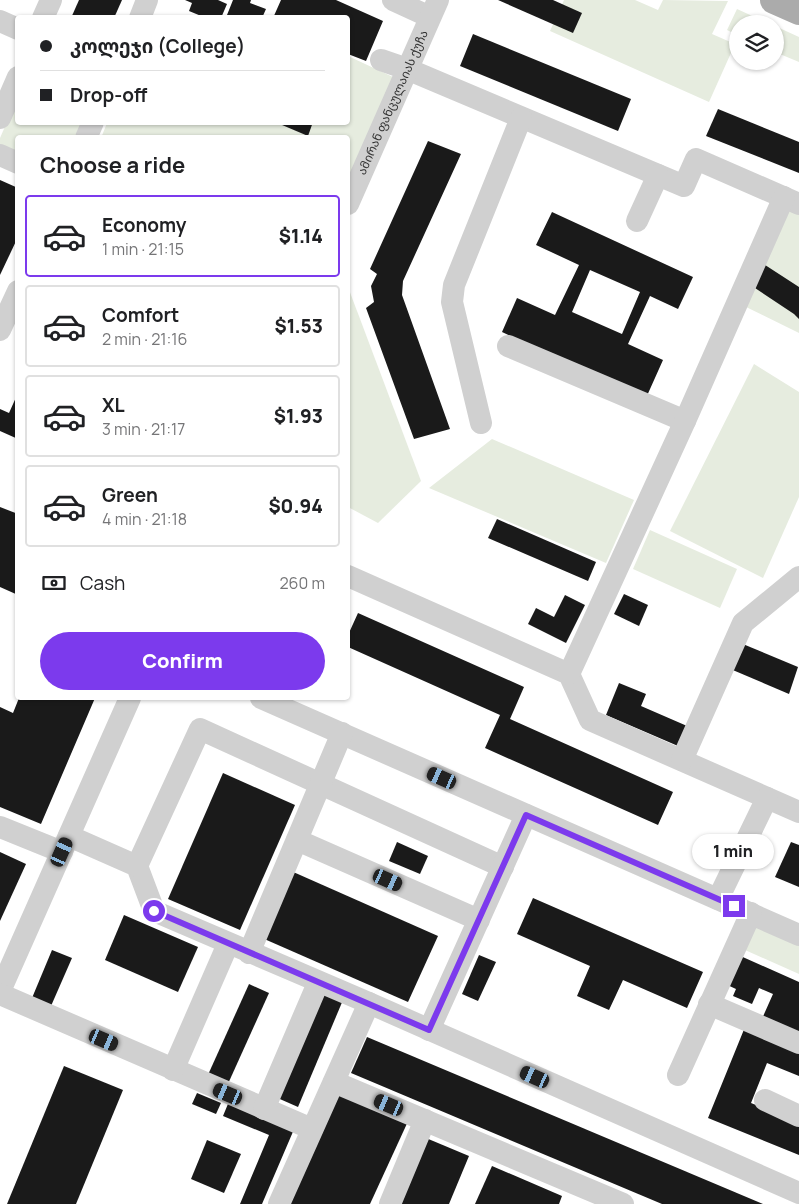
<!DOCTYPE html>
<meta charset="utf-8">
<style>
:root{--surface:#fff;--page:#f2f2f2;--text:#202124;--muted:#757577;--line:#e0e0e0;--accent:#7c3aed}
body{margin:0;font-family:Manrope,"Noto Sans Georgian",sans-serif;background:var(--page);color:var(--text);height:100vh;display:flex;flex-direction:column;font-size:19px;white-space:nowrap}
*{box-sizing:border-box;margin:0}
p{font-size:16px;color:var(--muted)}
.icon{flex:none;width:28px;height:28px;fill:none;stroke:currentColor;stroke-width:2;stroke-linecap:round;stroke-linejoin:round}
.map{position:relative;flex:1;overflow:hidden}
.sheet{position:absolute;left:15px;top:135px;width:335px;height:565px;display:flex;flex-direction:column;background:var(--surface);border-radius:5px;box-shadow:0 1px 4px #0004}
.sheet>*{flex:none}
.banner{position:absolute;left:15px;top:15px;width:335px;height:110px;border-radius:5px;box-shadow:0 1px 4px #0004;display:grid;align-content:center;height:110px;padding:0 25px;background:var(--surface)}
.controls{position:absolute;left:729px;top:15px;display:grid;gap:10px}
.controls a{display:grid;place-items:center;width:55px;height:55px;border-radius:50%;background:var(--surface);box-shadow:0 1px 4px #0004;font-size:25px}
.end{position:absolute;width:22px;height:22px;margin:-11px;border:6px solid #7c3aed;background:#fff;box-shadow:0 0 0 2px #fff}
.from{border-radius:50%}
.bubble{position:absolute;height:35px;border-radius:18px;background:var(--surface);box-shadow:0 1px 4px #0004;font-size:16px;font-weight:800;line-height:35px;text-align:center}
.car{position:absolute;width:15px;height:30px;margin:-15px -8px;border-radius:6px;box-shadow:0 0 4px 1px #0007;background:linear-gradient(#222 24%,#8ab4d8 0 40%,#222 0 76%,#8ab4d8 0 86%,#222 0)}
.banner b{display:flex;align-items:center;gap:18px;height:48px;font-size:19px}
.banner b+b{border-top:1px solid var(--line)}
.banner i{width:12px;height:12px;background:var(--text)}
ul{padding:0;list-style:none}
li{display:flex;align-items:center;gap:15px;height:82px;margin:0 10px 8px;padding:0 15px;border:2px solid var(--line);border-radius:5px}
li div{flex:1}
li b{display:block;font-size:19px}
li em{font-style:normal;font-weight:800}
li.active{border-color:var(--accent)}
li>.icon{width:45px;height:45px;stroke-width:1.5}
h2{padding:0 25px;font-size:22px;line-height:60px}
.pay{display:flex;align-items:center;gap:12px;height:55px;padding:0 25px;font-size:19px}
.pay p{margin-inline-start:auto}
.cta{display:flex;gap:10px;margin-top:auto;padding:10px 25px}
.cta a{flex:1;height:58px;border-radius:30px;background:var(--accent);color:#fff;font-size:20px;font-weight:800;line-height:58px;text-align:center}
.map>svg:first-child{display:block}
.green{fill:#e6ecdf}
.building{fill:#1a1a1a;fill-rule:evenodd}
.lines{fill:none;stroke-linecap:round;stroke-linejoin:round}
.minor{stroke:#d0d0d0;stroke-width:22}
.major{stroke:#ababab;stroke-width:28}
.route{stroke:#7c3aed;stroke-width:6}
.labels{text-anchor:middle;stroke-width:5;stroke-linejoin:round;paint-order:stroke}
.street-label{font-size:12px;fill:#333;stroke:#fff}
</style>
<div class="map">
<svg width="799" height="1204" viewBox="0 0 799 1204">
<rect width="100%" height="100%" fill="#fff"/>
<!-- green -->
<g class="green">
<path d="M564,0H635L658,10L663,0L728,1L712,34L735,44L709,102L550,31Z"/>
<path d="M737,9L770,24H738L737,35L727,30Z"/>
<path d="M775,26L799,37V62L775,52Z"/>
<path d="M348,56L393,77L348,178V138H101L107,123L348,122Z"/>
<path d="M17,99L18,122L87,123L81,137L18,138L17,154L0,146V138Z"/>
<path d="M786,208L799,214V333L742,305Z"/>
<path d="M348,287L421,481L378,523L348,507Z"/>
<path d="M754,364L799,392V497L763,578L670,531Z"/>
<path d="M492,439L634,500L606,563L429,488Z"/>
<path d="M650,530L737,569L720,608L633,569Z"/>
<path d="M757,925L799,944V974L745,950Z"/>
</g>
<!-- building -->
<g class="building">
<path d="M79,0H122L114,18H71Z"/>
<path d="M185,0H218L227,4L221,18H206L189,11L192,3Z"/>
<path d="M233,0H251L250,3L266,9L262,18H234L227,15Z"/>
<path d="M281,0H336L383,21L366,61L348,54V18H273Z"/>
<path d="M498,0H553L582,13L573,33Z"/>
<path d="M473,34L631,99L618,131L460,66Z"/>
<path d="M718,109L799,142V173L706,136Z"/>
<path d="M275,122H313L308,136Z"/>
<path d="M428,141L461,154L403,281L402,295L450,429L414,439L366,308L374,302L371,286L377,274L370,269Z"/>
<path d="M0,180L18,188V237L0,275Z"/>
<path d="M552,212L693,277L678,309L650,296L628,344L663,360L646,398L502,332L517,298L555,315L579,265L536,245ZM590,270L640,292L622,334L572,312Z"/>
<path d="M762,263L799,287V319L794,314L749,284Z"/>
<path d="M18,393V439L0,431V409L9,413Z"/>
<path d="M0,507L18,514V595L0,587Z"/>
<path d="M497,519L596,562L588,581L488,538Z"/>
<path d="M624,594L648,605L639,626L614,614Z"/>
<path d="M565,595L585,605L566,643L528,624L536,608L554,617Z"/>
<path d="M358,613L524,687L510,719L673,792L658,825L485,748L500,715L348,647V635Z"/>
<path d="M738,642L798,667L789,694L728,668Z"/>
<path d="M619,683L646,694L641,706L694,729L685,749L606,715Z"/>
<path d="M19,698H95L41,824L0,807V707L13,713Z"/>
<path d="M223,773L295,805L240,930L168,899Z"/>
<path d="M397,842L428,856L420,874L389,861Z"/>
<path d="M791,842L799,845V887L775,877Z"/>
<path d="M0,852L26,864L0,921Z"/>
<path d="M291,871L438,936L408,1002L262,938Z"/>
<path d="M533,898L703,972L687,1008L623,980L609,1010L577,996L590,966L517,934Z"/>
<path d="M124,915L198,947L178,992L105,960Z"/>
<path d="M52,950L72,958L51,1006L32,998Z"/>
<path d="M736,954L799,982V1037L761,1021L773,994L759,988L752,1004L733,996L736,989L723,983Z"/>
<path d="M479,955L496,962L478,1001L462,994Z"/>
<path d="M249,984L269,993L227,1086L207,1077Z"/>
<path d="M318,990L343,1000L298,1107L273,1096Z"/>
<path d="M745,1027L799,1049V1076L767,1063L751,1103L799,1122V1155L708,1118Z"/>
<path d="M367,1037L763,1204H662L351,1073Z"/>
<path d="M64,1066L123,1090L76,1204H7Z"/>
<path d="M339,1084L410,1117L370,1204H284Z"/>
<path d="M197,1093L221,1103L216,1114L192,1104Z"/>
<path d="M230,1099L295,1127L262,1204H240L269,1135L223,1116Z"/>
<path d="M426,1138L469,1156L449,1204H398Z"/>
<path d="M207,1140L241,1154L224,1193L191,1179Z"/>
<path d="M492,1166L562,1196L559,1204H475Z"/>
</g>
<g class="lines">
<!-- minor -->
<g class="minor">
<path d="M393,0L430,17"/>
<path d="M43,18L51,0"/>
<path d="M140,18L147,0"/>
<path d="M0,21L18,29"/>
<path d="M381,60L407,69L684,186L696,159L799,204"/>
<path d="M0,118L18,77"/>
<path d="M86,138L93,122"/>
<path d="M0,155L18,163"/>
<path id="s1" d="M348,204L438,0"/>
<path d="M637,221L658,175"/>
<path d="M0,330L18,291"/>
<path d="M508,346L685,421"/>
<path d="M481,423L452,302L454,285L521,118"/>
<path d="M348,576L569,674L590,720L799,812"/>
<path d="M569,674L685,421L784,197"/>
<path d="M261,698L799,935"/>
<path d="M682,760L743,623L799,577"/>
<path d="M0,827L62,852"/>
<path d="M69,836L137,866L154,911L369,1003L799,1193"/>
<path d="M297,840L479,920"/>
<path d="M137,866L200,729L503,867"/>
<path d="M718,899L767,798"/>
<path d="M249,953L342,733"/>
<path d="M0,991L130,698"/>
<path d="M0,994L312,1129"/>
<path d="M709,1004L799,1043"/>
<path d="M429,1030L526,815"/>
<path d="M173,1070L228,944"/>
<path d="M678,1075L751,913"/>
<path d="M334,1082L623,1204"/>
<path d="M765,1100L799,1116"/>
<path d="M264,1109L318,983"/>
<path d="M279,1204L369,1003"/>
<path d="M390,1204L425,1120"/>
</g>
<!-- major -->
<path class="major" d="M774,0L799,11"/>
</g>
<g class="lines">
<!-- route -->
<path class="route" d="M154,911L429,1030L526,815L734,906"/>
</g>
<g class="labels">
<!-- street labels -->
<g class="street-label">
<text dy="4" stroke="none"><textPath href="#s1" startOffset="111">ამირან ფანცულაიას ქუჩა</textPath></text>
</g>
</g>
</svg>
<div class="controls">
<a><svg class="icon" aria-label="layers" viewBox="0 0 24 24"><path d="M12 4l9 5-9 5-9-5zM3 14l9 5 9-5"/></svg></a>
</div>
<i class="end from" style="left:154px;top:911px"></i>
<i class="end" style="left:734px;top:906px"></i>
<div class="bubble" style="left:692px;top:834px;width:82px">1 min</div>
<i class="car" style="left:442px;top:778px;rotate:294deg"></i>
<i class="car" style="left:62px;top:852px;rotate:24deg"></i>
<i class="car" style="left:388px;top:880px;rotate:114deg"></i>
<i class="car" style="left:104px;top:1040px;rotate:113deg"></i>
<i class="car" style="left:535px;top:1077px;rotate:294deg"></i>
<i class="car" style="left:228px;top:1094px;rotate:293deg"></i>
<i class="car" style="left:389px;top:1105px;rotate:293deg"></i>
<div class="banner">
<b><i class="from"></i>კოლეჯი (College)</b>
<b><i></i>Drop-off</b>
</div>
<section class="sheet">
<h2>Choose a ride</h2>
<ul>
<li class="active"><svg class="icon" aria-label="car" viewBox="0 0 24 24"><path d="M5 17H2v-5l4-1 3-4h7l3 4 3 1v5h-3M9 17h6M6 11h13"/><circle cx="7" cy="17" r="2"/><circle cx="17" cy="17" r="2"/></svg><div><b>Economy</b><p>1 min · 21:15</p></div><em>$1.14</em></li>
<li><svg class="icon" aria-label="car" viewBox="0 0 24 24"><path d="M5 17H2v-5l4-1 3-4h7l3 4 3 1v5h-3M9 17h6M6 11h13"/><circle cx="7" cy="17" r="2"/><circle cx="17" cy="17" r="2"/></svg><div><b>Comfort</b><p>2 min · 21:16</p></div><em>$1.53</em></li>
<li><svg class="icon" aria-label="car" viewBox="0 0 24 24"><path d="M5 17H2v-5l4-1 3-4h7l3 4 3 1v5h-3M9 17h6M6 11h13"/><circle cx="7" cy="17" r="2"/><circle cx="17" cy="17" r="2"/></svg><div><b>XL</b><p>3 min · 21:17</p></div><em>$1.93</em></li>
<li><svg class="icon" aria-label="car" viewBox="0 0 24 24"><path d="M5 17H2v-5l4-1 3-4h7l3 4 3 1v5h-3M9 17h6M6 11h13"/><circle cx="7" cy="17" r="2"/><circle cx="17" cy="17" r="2"/></svg><div><b>Green</b><p>4 min · 21:18</p></div><em>$0.94</em></li>
</ul>
<div class="pay"><svg class="icon" aria-label="cash" viewBox="0 0 24 24"><path d="M3 7h18v10H3z"/><circle cx="12" cy="12" r="2"/></svg>Cash<p>260 m</p></div>
<div class="cta"><a>Confirm</a></div>
</section>
</div>
